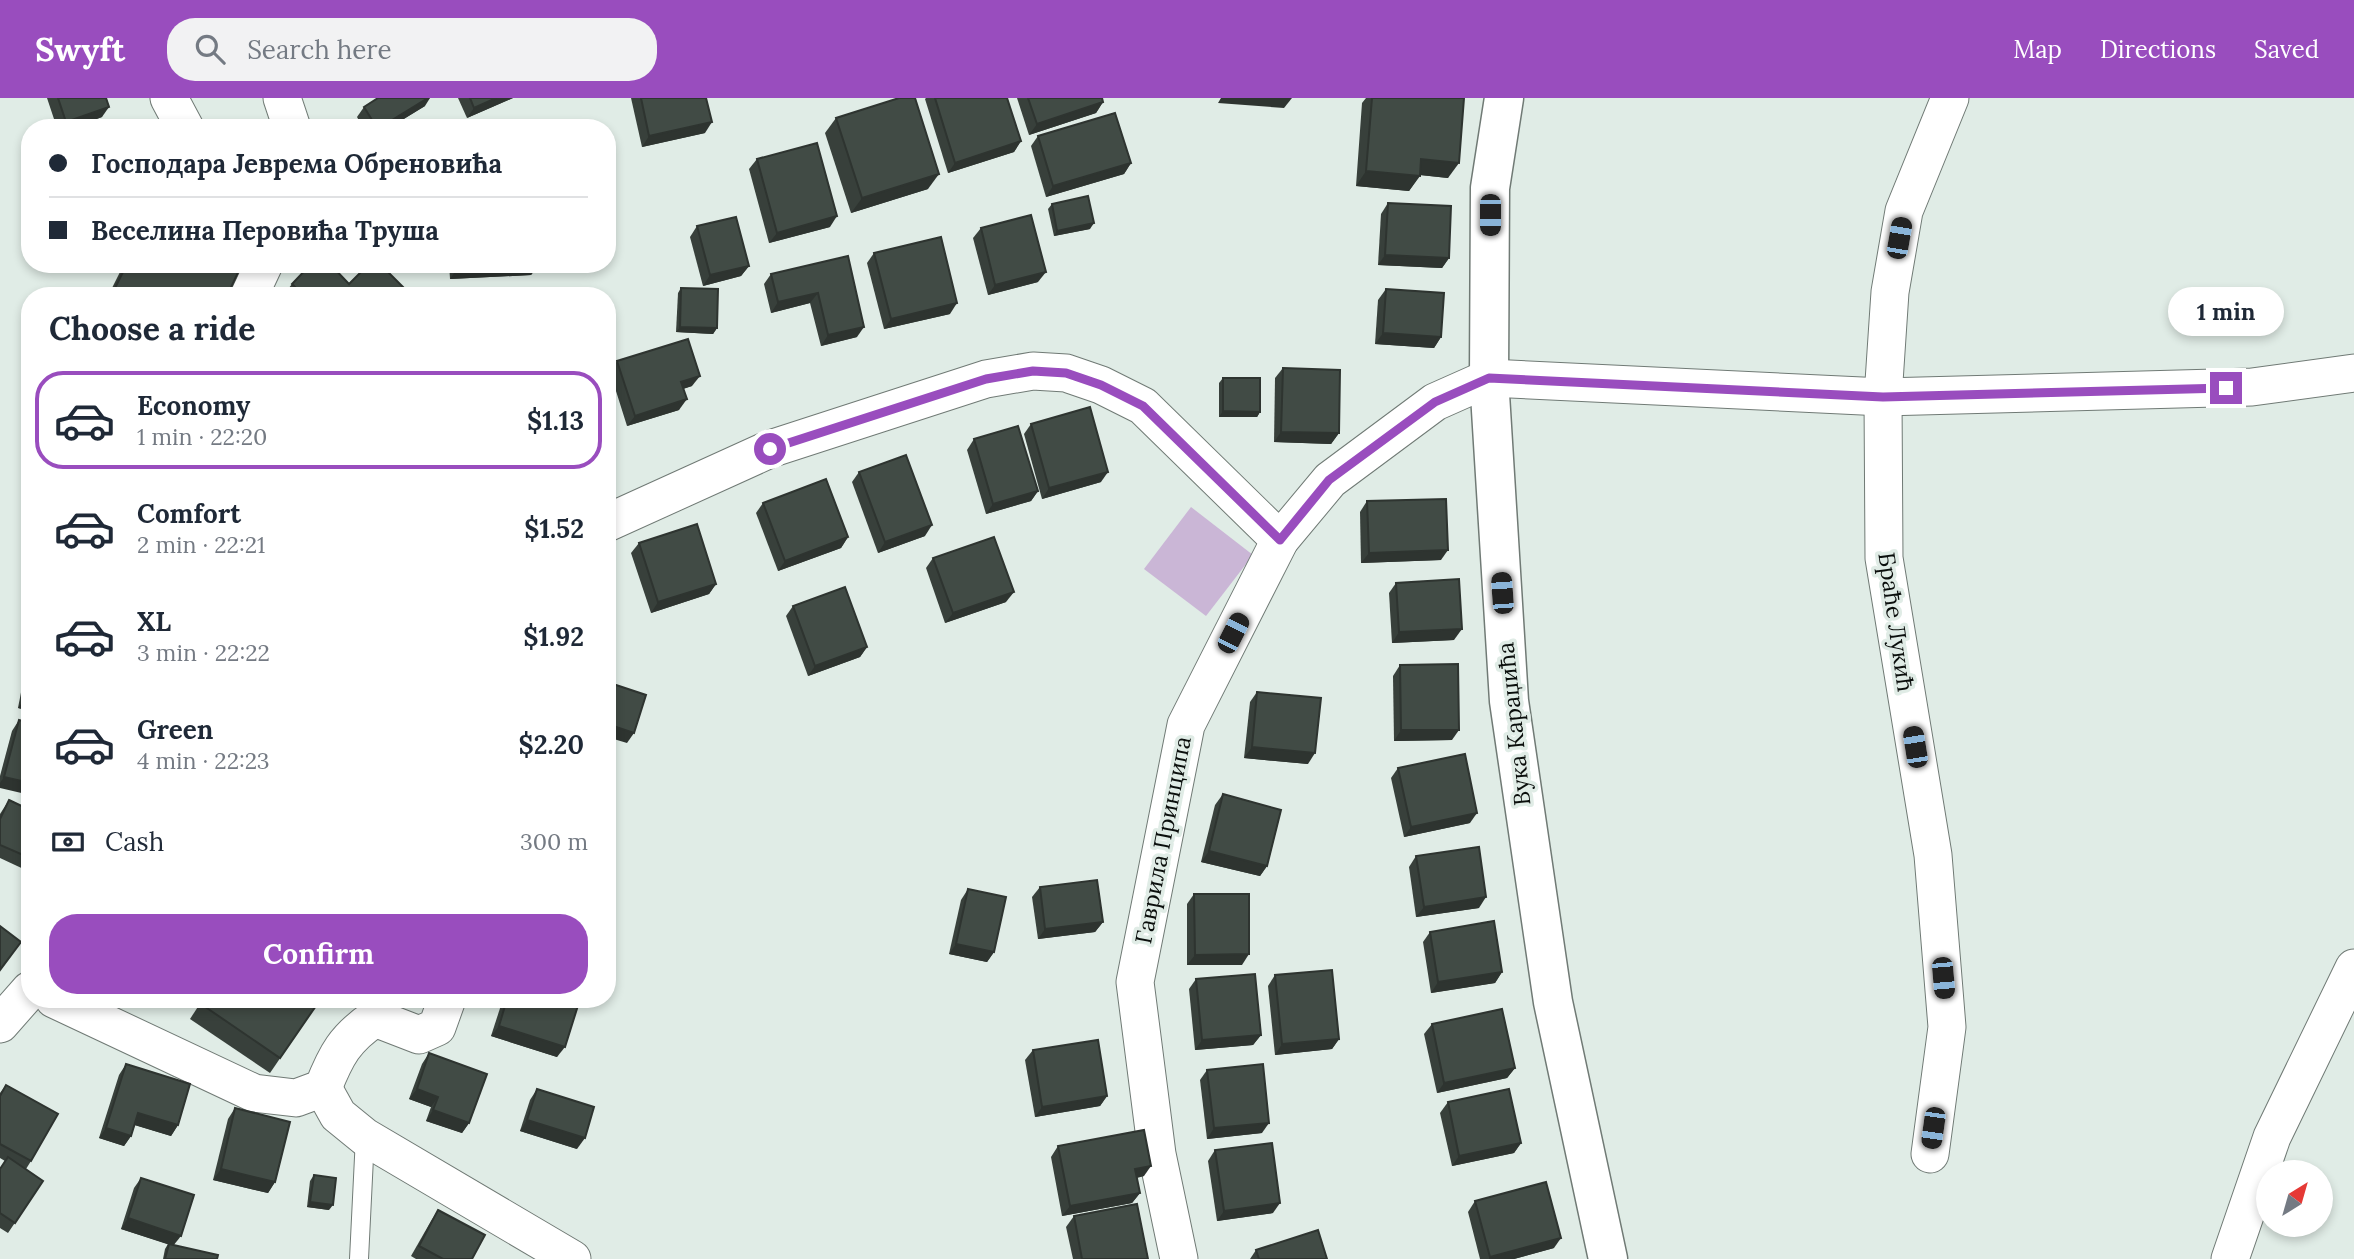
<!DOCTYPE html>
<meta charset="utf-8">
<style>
:root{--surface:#fff;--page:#f2f2f3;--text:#1f2937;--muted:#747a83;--line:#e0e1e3;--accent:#994dbe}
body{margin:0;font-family:Lora,serif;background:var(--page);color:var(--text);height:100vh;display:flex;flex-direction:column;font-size:26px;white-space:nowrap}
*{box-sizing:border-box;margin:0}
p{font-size:23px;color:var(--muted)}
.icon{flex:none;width:38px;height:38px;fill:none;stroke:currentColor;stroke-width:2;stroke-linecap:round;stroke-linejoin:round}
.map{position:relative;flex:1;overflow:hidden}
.details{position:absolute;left:21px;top:189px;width:595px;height:721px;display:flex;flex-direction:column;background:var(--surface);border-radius:28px;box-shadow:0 4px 10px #0003}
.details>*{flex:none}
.top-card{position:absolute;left:21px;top:21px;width:595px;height:154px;border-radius:28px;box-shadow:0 4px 10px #0003;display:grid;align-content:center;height:154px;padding:0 28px;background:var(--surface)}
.needle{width:46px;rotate:37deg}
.fabs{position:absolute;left:2256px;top:1062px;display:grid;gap:14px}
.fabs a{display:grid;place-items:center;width:77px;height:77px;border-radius:50%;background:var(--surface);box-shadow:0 4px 10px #0003;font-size:35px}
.end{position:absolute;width:32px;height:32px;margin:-16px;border:9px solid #994dbe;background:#fff;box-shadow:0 0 0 4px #fff}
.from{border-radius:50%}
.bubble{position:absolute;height:49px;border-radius:24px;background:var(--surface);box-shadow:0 4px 10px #0003;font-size:23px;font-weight:700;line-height:49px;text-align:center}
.car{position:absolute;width:21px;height:42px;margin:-21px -10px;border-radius:9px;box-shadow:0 0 5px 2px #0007;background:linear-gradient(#222 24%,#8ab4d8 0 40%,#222 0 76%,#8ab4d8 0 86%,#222 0)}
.top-card b{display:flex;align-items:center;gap:24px;height:66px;font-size:26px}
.top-card b+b{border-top:2px solid var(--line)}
.top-card i{width:18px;height:18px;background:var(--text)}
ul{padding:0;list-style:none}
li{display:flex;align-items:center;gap:21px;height:98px;margin:0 14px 10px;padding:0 14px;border:4px solid transparent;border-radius:28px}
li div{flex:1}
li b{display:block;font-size:26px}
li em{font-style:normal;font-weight:700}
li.selected{border-color:var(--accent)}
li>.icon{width:63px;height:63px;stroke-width:1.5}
h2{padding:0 28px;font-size:32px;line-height:84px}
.pay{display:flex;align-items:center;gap:18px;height:77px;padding:0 28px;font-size:26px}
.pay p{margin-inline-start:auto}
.primary-button{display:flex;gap:14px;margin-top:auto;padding:14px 28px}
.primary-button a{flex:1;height:80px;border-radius:28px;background:var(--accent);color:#fff;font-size:28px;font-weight:700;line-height:80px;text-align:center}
header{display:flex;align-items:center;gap:42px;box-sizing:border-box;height:98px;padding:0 35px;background:var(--accent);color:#fff}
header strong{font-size:33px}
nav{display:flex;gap:38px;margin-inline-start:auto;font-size:24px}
.search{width:490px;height:63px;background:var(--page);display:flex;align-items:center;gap:18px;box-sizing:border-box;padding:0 24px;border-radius:28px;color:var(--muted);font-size:26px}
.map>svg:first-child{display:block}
.green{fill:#cab6d6}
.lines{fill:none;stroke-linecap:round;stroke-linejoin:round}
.lane-casing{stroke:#707a75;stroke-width:20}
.street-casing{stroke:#707a75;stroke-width:39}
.secondary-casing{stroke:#707a75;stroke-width:41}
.lane{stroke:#fff;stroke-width:18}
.street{stroke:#fff;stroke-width:37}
.secondary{stroke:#fff;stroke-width:38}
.wall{fill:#38403b}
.shaded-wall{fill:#2e3430}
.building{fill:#414b45;stroke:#2e3430;stroke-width:2}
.route{stroke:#994dbe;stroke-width:9}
.labels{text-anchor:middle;stroke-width:7;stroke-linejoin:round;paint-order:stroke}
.street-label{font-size:23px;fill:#0a0e0c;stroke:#e0ece6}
</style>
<header>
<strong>Swyft</strong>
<div class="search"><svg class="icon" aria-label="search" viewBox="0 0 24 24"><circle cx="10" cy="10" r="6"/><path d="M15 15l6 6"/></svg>Search here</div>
<nav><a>Map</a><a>Directions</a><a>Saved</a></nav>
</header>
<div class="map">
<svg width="2354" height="1161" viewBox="0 0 2354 1161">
<rect width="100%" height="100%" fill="#e0ece6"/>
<!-- green -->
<path class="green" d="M1191,409L1253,457L1206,518L1144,471Z"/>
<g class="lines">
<defs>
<path id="lane" d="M359,1161L365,1039"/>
<g id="street">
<path d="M169,0L185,30"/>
<path d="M282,0L292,30"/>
<path d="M249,198L264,166"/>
<path d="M607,425L770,351L986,281L1033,273L1066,275L1101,287L1143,308L1280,442"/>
<path d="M54,901L254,995L296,1000L323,990C336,957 345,940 375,920L419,937L437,929L447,901"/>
<path d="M0,926L30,892"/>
<path d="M323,990L338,1017L365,1039L572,1161"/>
<path d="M1930,1056L1947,929L1933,757L1884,460L1883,299L1890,194L1904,113L1950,0"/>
<path d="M1179,1161L1157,1056L1135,884L1186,627L1280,442L1330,382L1435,304L1489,280L1883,299L2252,289L2354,275"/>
<path d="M2230,1161L2272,1039L2354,870"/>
</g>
<path id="secondary" d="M1504,0L1490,90L1489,280L1509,603L1553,904L1608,1161"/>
</defs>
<!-- lane casing -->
<use href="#lane" class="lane-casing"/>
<!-- street casing -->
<use href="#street" class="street-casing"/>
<!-- secondary casing -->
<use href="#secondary" class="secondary-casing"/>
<!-- lane -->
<use href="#lane" class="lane"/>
<!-- street -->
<use href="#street" class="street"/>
<!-- secondary -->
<use href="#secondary" class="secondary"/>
</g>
<!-- wall -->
<g class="wall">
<path d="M47,0H106L102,19L72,30H57Z"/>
<path d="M458,0H513L467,20Z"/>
<path d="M631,0H706L705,35L642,49Z"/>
<path d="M926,0H1007L1021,43L1014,54L948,75L925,1Z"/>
<path d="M1017,0H1102L1103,4L1096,15L1029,37Z"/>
<path d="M1366,0H1464L1448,80L1420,77L1409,93L1356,88L1362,5Z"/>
<path d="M425,8L389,30H363L357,19L364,9Z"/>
<path d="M836,20L928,91L851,115L825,35Z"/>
<path d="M1038,38L1131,65L1124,76L1046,99L1031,48Z"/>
<path d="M757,61L830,129L769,145L749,71Z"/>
<path d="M1388,105L1449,160L1442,170L1378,167L1381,116Z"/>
<path d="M1052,106L1090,131L1054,138L1048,111Z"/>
<path d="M697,128L749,168L741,178L703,188L690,139Z"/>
<path d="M981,130L1038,184L988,197L973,140Z"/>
<path d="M874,155L950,216L884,231L867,165Z"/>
<path d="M848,158L857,239L821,248L810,205L771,215L764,186L771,176Z"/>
<path d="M124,166H242L227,198H108Z"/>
<path d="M449,166H539L531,177L450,181Z"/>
<path d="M292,186H349L412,198H286L284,196Z"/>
<path d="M681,190L717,230L713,236L676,234L678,195Z"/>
<path d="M1386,191L1441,239L1434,250L1375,246L1378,202Z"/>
<path d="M617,263L692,288L683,291L679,312L627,328L610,274Z"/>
<path d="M1283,270L1339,335L1331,346L1274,344L1275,280Z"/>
<path d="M1223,280L1260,314L1257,319H1219V285Z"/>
<path d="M1031,326L1101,384L1042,401L1024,336Z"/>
<path d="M974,341L1038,393L1031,403L986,416L967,352Z"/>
<path d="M859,374L925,438L878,455L852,384Z"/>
<path d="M1367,403L1441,462L1361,465L1360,414Z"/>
<path d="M763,405L848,439L841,450L778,473L756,415Z"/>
<path d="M639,445L716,486L709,496L651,515L631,455Z"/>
<path d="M933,460L1006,504L945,525L926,470Z"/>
<path d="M1396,485L1454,542L1392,545L1389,495Z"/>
<path d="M793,508L867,549L860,559L808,578L786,518Z"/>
<path d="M30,555V613L18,610L28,558Z"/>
<path d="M1400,567L1452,642L1394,643L1393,578Z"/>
<path d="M1257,594L1308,666L1244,660L1250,604Z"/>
<path d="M19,622L30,625L0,690V678L12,633Z"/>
<path d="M1398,670L1470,725L1404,739L1391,680Z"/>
<path d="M1223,696L1267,768L1260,778L1201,764L1215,707Z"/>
<path d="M9,702L30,712V774L0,760V716Z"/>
<path d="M1416,758L1479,810L1416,819L1409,769Z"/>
<path d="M1040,789L1103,824L1095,834L1038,841L1032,799Z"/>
<path d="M968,791L994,854L987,864L949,856L961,802Z"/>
<path d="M1194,796L1242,867H1187V806Z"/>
<path d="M1430,834L1502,874L1495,885L1431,895L1423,844Z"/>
<path d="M1275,877L1339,941L1332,951L1275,957L1268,888Z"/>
<path d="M1196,881L1261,937L1253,947L1195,952L1189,891Z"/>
<path d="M203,901L320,902L270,975L190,921Z"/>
<path d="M503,901H580L557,959L491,938Z"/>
<path d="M1432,926L1515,970L1507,980L1437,995L1424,936Z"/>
<path d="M1033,952L1107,998L1100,1008L1035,1019L1025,962Z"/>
<path d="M429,955L469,1025L462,1035L426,1023L431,1009L409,1001L422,966Z"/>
<path d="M126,966L178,1027L171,1038L135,1027L131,1038L124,1048L99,1040L119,977Z"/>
<path d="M1207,972L1262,1035L1207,1041L1200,982Z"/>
<path d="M6,987L31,1063L26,1071L43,1083L8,1135L0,1130V1071L5,1063L0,1060V995Z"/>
<path d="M537,991L577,1051L520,1033L530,1002Z"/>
<path d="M1448,1004L1521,1045L1514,1055L1452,1068L1440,1015Z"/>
<path d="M235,1010L275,1084L268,1095L213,1082L228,1021Z"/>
<path d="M1058,1048L1144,1078L1137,1080L1140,1095L1132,1105L1062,1118L1051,1059Z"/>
<path d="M1215,1052L1273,1115L1217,1123L1208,1063Z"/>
<path d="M314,1077L329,1112L307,1109L310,1083Z"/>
<path d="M141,1080L174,1147L217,1161H163L165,1151L168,1146L121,1131L134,1090Z"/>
<path d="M1475,1103L1554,1150L1514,1161H1480L1468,1114Z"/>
<path d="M438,1112L472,1161H416L411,1158L431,1123Z"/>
<path d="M1074,1118L1148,1161H1073L1066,1129Z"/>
<path d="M1256,1152L1327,1161H1250Z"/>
</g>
<!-- shaded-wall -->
<g class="shaded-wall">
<path d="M428,0H430L425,8L389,30H379Z"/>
<path d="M496,0H513L467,20L474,10Z"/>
<path d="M1221,0H1292L1284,10L1218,5Z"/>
<path d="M1103,4L1096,15L1029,37L1037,26Z"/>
<path d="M109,9L102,19L72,30H62L66,24Z"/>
<path d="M712,24L705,35L642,49L649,38Z"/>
<path d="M1021,43L1014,54L948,75L955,65Z"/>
<path d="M1421,61L1459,65L1448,80L1411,76Z"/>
<path d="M1131,65L1124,76L1046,99L1053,88Z"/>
<path d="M1366,73L1420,78L1409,93L1356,88Z"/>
<path d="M939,76L928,91L851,115L862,100Z"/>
<path d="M837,118L830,129L769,145L777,135Z"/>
<path d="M1094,125L1090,131L1054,138L1057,133Z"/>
<path d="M1385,157L1449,160L1442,170L1378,167Z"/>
<path d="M539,167L531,177L450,181L457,171Z"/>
<path d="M749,168L741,178L703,188L710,177Z"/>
<path d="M1046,174L1038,184L988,197L995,187Z"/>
<path d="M818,195L810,205L771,215L778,204Z"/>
<path d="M957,205L950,216L884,231L891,221Z"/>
<path d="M680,229L717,230L713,236L676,234Z"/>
<path d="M864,229L857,239L821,248L828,237Z"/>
<path d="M1383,235L1441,239L1434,250L1375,246Z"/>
<path d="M700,278L692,288L673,294L681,284Z"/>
<path d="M687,301L679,312L627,328L635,318Z"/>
<path d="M1223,313L1260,314L1257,319H1219Z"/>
<path d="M1281,334L1339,335L1331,346L1274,344Z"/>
<path d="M1108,374L1101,384L1042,401L1049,390Z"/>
<path d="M1038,393L1031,403L986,416L993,406Z"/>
<path d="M932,427L925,438L878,455L885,444Z"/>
<path d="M848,439L841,450L778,473L785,463Z"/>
<path d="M1448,452L1441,462L1361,465L1369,455Z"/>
<path d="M716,486L709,496L651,515L658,504Z"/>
<path d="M1014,494L1006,504L945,525L953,515Z"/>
<path d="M1462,531L1454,542L1392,545L1399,534Z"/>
<path d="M867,549L860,559L808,578L815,568Z"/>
<path d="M25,600L30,601V613L18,610Z"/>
<path d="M607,626L634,635L627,645L607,639Z"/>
<path d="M1401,632H1459L1452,642L1394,643Z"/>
<path d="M1252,649L1315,655L1308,666L1244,660Z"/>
<path d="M4,679L30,685V697L0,690V685Z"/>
<path d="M1477,715L1470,725L1404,739L1411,729Z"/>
<path d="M1209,753L1267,768L1260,778L1201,764Z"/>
<path d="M1486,799L1479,810L1416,819L1424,809Z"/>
<path d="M1103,824L1095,834L1038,841L1045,831Z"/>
<path d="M956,846L994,854L987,864L949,856Z"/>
<path d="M1249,856L1242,867H1187L1195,857Z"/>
<path d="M1502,874L1495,885L1431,895L1438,884Z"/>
<path d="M499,928L565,949L557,959L491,938Z"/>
<path d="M1261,937L1253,947L1195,952L1202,942Z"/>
<path d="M1339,941L1332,951L1275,957L1282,946Z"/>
<path d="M1515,970L1507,980L1437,995L1444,985Z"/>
<path d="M417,991L438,999L431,1009L409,1001Z"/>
<path d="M1107,998L1100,1008L1035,1019L1042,1009Z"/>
<path d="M433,1012L469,1025L462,1035L426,1023Z"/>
<path d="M138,1015L178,1027L171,1038L131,1026Z"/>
<path d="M527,1022L585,1040L577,1051L520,1033Z"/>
<path d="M1269,1025L1262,1035L1207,1041L1214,1030Z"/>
<path d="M106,1030L131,1038L124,1048L99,1040Z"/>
<path d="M1521,1045L1514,1055L1452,1068L1459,1058Z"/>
<path d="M1151,1068L1144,1078L1128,1081L1135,1071Z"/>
<path d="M221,1071L275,1084L268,1095L213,1082Z"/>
<path d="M1140,1095L1132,1105L1062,1118L1070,1108Z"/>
<path d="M310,1104L333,1107L329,1112L307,1109Z"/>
<path d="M1280,1105L1273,1115L1217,1123L1224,1113Z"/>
<path d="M128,1120L181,1138L173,1148L121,1131Z"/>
<path d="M1561,1140L1554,1150L1514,1161H1489L1490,1159Z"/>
</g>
<!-- building -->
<g class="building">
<path d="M58,0H106L109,9L66,24Z"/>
<path d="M378,0H428L379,30H377L364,9Z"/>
<path d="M470,0H496L474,10Z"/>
<path d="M641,0H706L712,24L649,38Z"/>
<path d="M899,0H915L939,76L862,100L836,20Z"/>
<path d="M935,0H1007L1021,43L955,65Z"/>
<path d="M1028,0H1102L1103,4L1037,26Z"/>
<path d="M1372,0H1464L1459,65L1421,61L1420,78L1366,73Z"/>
<path d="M1115,15L1131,65L1053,88L1038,38Z"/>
<path d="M817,45L837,118L777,135L757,61Z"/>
<path d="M1088,98L1094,125L1057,133L1052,106Z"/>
<path d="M1388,105L1451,108L1449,160L1385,157Z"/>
<path d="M1031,117L1046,174L995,187L981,130Z"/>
<path d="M736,119L749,168L710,177L697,128Z"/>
<path d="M941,139L957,205L891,221L874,155Z"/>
<path d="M848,158L864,229L828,237L818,195L778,204L771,176Z"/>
<path d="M127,166H242L227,198H111Z"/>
<path d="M311,166H330L349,186L369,166H380L412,198H347L343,193L338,198H304L292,186Z"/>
<path d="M457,166H539V167L457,171Z"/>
<path d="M681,190L718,191L717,230L680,229Z"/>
<path d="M1386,191L1444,195L1441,239L1383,235Z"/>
<path d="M688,241L700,278L681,284L687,301L635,318L617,263Z"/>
<path d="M1283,270L1340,272L1339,335L1281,334Z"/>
<path d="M1223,280H1260V314L1223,313Z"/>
<path d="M1090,309L1108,374L1049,390L1031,326Z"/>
<path d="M1018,328L1038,393L993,406L974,341Z"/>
<path d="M906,357L932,427L885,444L859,374Z"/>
<path d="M826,381L848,439L785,463L763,405Z"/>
<path d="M1446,401L1448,452L1369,455L1367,403Z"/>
<path d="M697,426L716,486L658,504L639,445Z"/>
<path d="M994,439L1014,494L953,515L933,460Z"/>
<path d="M1459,481L1462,531L1399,534L1396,485Z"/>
<path d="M845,489L867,549L815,568L793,508Z"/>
<path d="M1458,566L1459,632H1401L1400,567Z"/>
<path d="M30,575V601L25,600Z"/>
<path d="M607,584L646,597L634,635L607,626Z"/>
<path d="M1257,594L1321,600L1315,655L1252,649Z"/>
<path d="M19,622L30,625V685L4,679Z"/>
<path d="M1465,656L1477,715L1411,729L1398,670Z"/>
<path d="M1223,696L1281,712L1267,768L1209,753Z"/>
<path d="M9,702L30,712V760L0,747V721Z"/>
<path d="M1479,749L1486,799L1424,809L1416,758Z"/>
<path d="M1097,782L1103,824L1045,831L1040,789Z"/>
<path d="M968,791L1006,799L994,854L956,846Z"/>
<path d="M1194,796H1249V856L1195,857Z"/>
<path d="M1494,823L1502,874L1438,884L1430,834Z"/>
<path d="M0,828L21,844L0,872Z"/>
<path d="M1332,872L1339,941L1282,946L1275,877Z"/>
<path d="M1255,876L1261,937L1202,942L1196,881Z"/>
<path d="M204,901H319L320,902L280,960L201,906Z"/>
<path d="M507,901H580L565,949L499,928Z"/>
<path d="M1502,911L1515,970L1444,985L1432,926Z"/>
<path d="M1098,942L1107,998L1042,1009L1033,952Z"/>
<path d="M429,955L487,976L469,1025L433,1012L438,999L417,991Z"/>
<path d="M126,966L190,986L178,1027L138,1015L131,1038L106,1030Z"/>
<path d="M1263,966L1269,1025L1214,1030L1207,972Z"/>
<path d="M6,987L58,1016L31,1063L0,1046V998Z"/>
<path d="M537,991L594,1009L585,1040L527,1022Z"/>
<path d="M1509,991L1521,1045L1459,1058L1448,1004Z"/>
<path d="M235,1010L290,1024L275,1084L221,1071Z"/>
<path d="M1144,1032L1151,1068L1135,1071L1140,1095L1070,1108L1058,1048Z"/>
<path d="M1272,1045L1280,1105L1224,1113L1215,1052Z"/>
<path d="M8,1059L43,1083L15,1125L0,1115V1071Z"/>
<path d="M314,1077L336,1080L333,1107L310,1104Z"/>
<path d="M141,1080L194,1097L181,1138L128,1120Z"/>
<path d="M1546,1084L1561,1140L1490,1159L1475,1103Z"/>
<path d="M1137,1106L1148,1161H1082L1074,1118Z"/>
<path d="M438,1112L485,1137L472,1161H443L419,1148Z"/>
<path d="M1318,1132L1327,1161H1259L1256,1152Z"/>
<path d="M169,1146L218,1157L217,1161H165Z"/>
</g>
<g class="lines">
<!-- route -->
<path class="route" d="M770,351L986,281L1033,273L1066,275L1101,287L1143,308L1280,442L1329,382L1435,304L1489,280L1883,299L2226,290"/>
</g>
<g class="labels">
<!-- street labels -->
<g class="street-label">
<text transform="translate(1896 524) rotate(82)" y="8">Браће Лукић</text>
<text transform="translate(1514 626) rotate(-96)" y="8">Вука Караџића</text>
<text transform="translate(1163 742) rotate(-79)" y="8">Гаврила Принципа</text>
</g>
</g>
</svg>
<div class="fabs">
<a><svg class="needle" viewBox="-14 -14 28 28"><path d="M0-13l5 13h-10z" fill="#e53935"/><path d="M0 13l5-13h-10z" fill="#747a83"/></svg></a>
</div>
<i class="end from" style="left:770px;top:351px"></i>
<i class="end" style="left:2226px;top:290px"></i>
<div class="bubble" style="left:2168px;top:189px;width:116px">1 min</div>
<i class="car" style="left:1490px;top:117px;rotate:180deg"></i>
<i class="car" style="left:1899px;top:140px;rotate:10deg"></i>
<i class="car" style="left:1502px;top:495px;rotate:356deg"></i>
<i class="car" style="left:1233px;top:535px;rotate:27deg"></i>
<i class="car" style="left:1915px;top:649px;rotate:351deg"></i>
<i class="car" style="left:1943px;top:880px;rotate:175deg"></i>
<i class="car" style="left:1933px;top:1030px;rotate:188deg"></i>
<div class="top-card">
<b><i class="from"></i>Господара Јеврема Обреновића</b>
<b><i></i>Веселина Перовића Труша</b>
</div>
<section class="details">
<h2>Choose a ride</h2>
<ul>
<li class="selected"><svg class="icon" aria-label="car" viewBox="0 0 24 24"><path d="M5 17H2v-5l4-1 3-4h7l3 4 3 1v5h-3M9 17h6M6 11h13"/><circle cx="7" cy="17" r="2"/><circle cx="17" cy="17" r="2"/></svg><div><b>Economy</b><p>1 min · 22:20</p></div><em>$1.13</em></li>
<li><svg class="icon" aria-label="car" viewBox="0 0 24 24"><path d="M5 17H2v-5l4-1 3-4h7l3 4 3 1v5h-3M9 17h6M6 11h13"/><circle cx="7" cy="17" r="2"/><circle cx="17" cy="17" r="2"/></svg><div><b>Comfort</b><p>2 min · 22:21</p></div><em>$1.52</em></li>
<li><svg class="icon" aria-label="car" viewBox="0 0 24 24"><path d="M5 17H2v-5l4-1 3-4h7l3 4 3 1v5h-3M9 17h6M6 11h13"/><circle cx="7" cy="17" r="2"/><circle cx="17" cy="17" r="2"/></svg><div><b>XL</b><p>3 min · 22:22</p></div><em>$1.92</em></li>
<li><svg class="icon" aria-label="car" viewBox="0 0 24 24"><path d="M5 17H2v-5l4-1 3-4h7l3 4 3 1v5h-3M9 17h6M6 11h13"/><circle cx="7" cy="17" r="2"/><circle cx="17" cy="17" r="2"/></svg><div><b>Green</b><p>4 min · 22:23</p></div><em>$2.20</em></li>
</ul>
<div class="pay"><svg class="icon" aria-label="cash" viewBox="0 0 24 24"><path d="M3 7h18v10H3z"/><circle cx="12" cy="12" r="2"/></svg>Cash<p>300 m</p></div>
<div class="primary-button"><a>Confirm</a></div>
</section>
</div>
